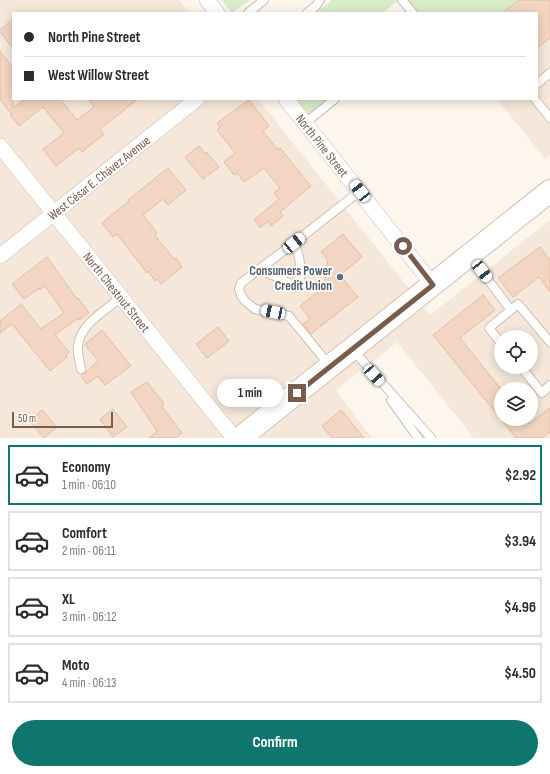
<!DOCTYPE html>
<meta charset="utf-8">
<style>
:root{--surface:#fff;--page:#f7f7f7;--text:#2b2b33;--muted:#7c7c81;--line:#e1e1e2;--accent:#0f766e}
body{margin:0;font-family:"Sofia Sans Condensed",sans-serif;background:var(--page);color:var(--text);height:100vh;display:flex;flex-direction:column;font-size:15px;white-space:nowrap}
*{box-sizing:border-box;margin:0}
p{font-size:13px;color:var(--muted)}
.icon{flex:none;width:22px;height:22px;fill:none;stroke:currentColor;stroke-width:2;stroke-linecap:round;stroke-linejoin:round}
.map{position:relative;height:438px;overflow:hidden}
.panel{display:flex;flex-direction:column;background:var(--surface);flex:1}
.panel>*{flex:none}
.top-card{position:absolute;left:12px;top:12px;width:526px;height:88px;border-radius:0px;box-shadow:0 2px 10px #0003;display:grid;align-content:center;height:88px;padding:0 12px;background:var(--surface)}
.tools{position:absolute;left:494px;top:330px;display:grid;gap:8px}
.tools a{display:grid;place-items:center;width:44px;height:44px;border-radius:50%;background:var(--surface);box-shadow:0 2px 10px #0003;font-size:20px}
.scale{position:absolute;left:12px;bottom:10px;width:101px;box-sizing:border-box;padding-left:4px;border:2px solid #7a5c4d;border-top:0;font-size:11px;line-height:14px;white-space:nowrap;color:#7a5c4d;-webkit-text-stroke:3px #fffaf3;paint-order:stroke}
.end{position:absolute;width:18px;height:18px;margin:-9px;border:5px solid #7a5c4d;background:#fff;box-shadow:0 0 0 2px #fff}
.from{border-radius:50%}
.bubble{position:absolute;height:28px;border-radius:14px;background:var(--surface);box-shadow:0 2px 10px #0003;font-size:13px;font-weight:700;line-height:28px;text-align:center}
.car{position:absolute;width:12px;height:24px;margin:-12px -6px;border-radius:5px;box-shadow:0 0 3px 1px #0007;background:linear-gradient(#fff 24%,#345 0 40%,#fff 0 76%,#345 0 86%,#fff 0)}
.top-card b{display:flex;align-items:center;gap:14px;height:38px;font-size:15px}
.top-card b+b{border-top:1px solid var(--line)}
.top-card i{width:10px;height:10px;background:var(--text)}
ul{padding:7px 0 0;list-style:none}
li{display:flex;align-items:center;gap:12px;height:60px;margin:0 8px 6px;padding:0 4px;border:2px solid var(--line);border-radius:0px}
li div{flex:1}
li b{display:block;font-size:15px}
li em{font-style:normal;font-weight:700}
li.active{border-color:var(--accent)}
li>.icon{width:36px;height:36px;stroke-width:1.5}
.action{display:flex;gap:8px;margin-top:auto;padding:8px 12px}
.action a{flex:1;height:46px;border-radius:24px;background:var(--accent);color:#fff;font-size:16px;font-weight:700;line-height:46px;text-align:center}
.map>svg:first-child{display:block}
.residential{fill:#f5e8da;fill-rule:evenodd}
.green{fill:#d8ecc9}
.building{fill:#f3d5c3;stroke:#e6bba3}
.lines{fill:none;stroke-linecap:round;stroke-linejoin:round}
.lane-casing{stroke:#d1beb0;stroke-width:10}
.street-casing{stroke:#d1beb0;stroke-width:16}
.secondary-casing{stroke:#d6c0b0;stroke-width:24}
.lane{stroke:#fff;stroke-width:8}
.street{stroke:#fff;stroke-width:15}
.secondary{stroke:#fff;stroke-width:22}
.route{stroke:#7a5c4d;stroke-width:5}
.service-dot{fill:#5c6f8a;stroke:#fffaf3;stroke-width:1.5}
.labels{text-anchor:middle;stroke-width:4;stroke-linejoin:round;paint-order:stroke}
.street-label{font-size:13px;fill:#7a5c4d;stroke:#fffaf3}
.service-label{font-size:13px;font-weight:bold;fill:#4e5e75;stroke:#fffaf3;text-anchor:end}
</style>
<div class="map">
<svg width="550" height="438" viewBox="0 0 550 438">
<rect width="100%" height="100%" fill="#fdf6ec"/>
<!-- residential -->
<g class="residential">
<path d="M0,0H179L190,13H13V99H258L430,315L550,220V438H474L397,342L336,390L372,438H0ZM501,337H531V367H501ZM501,389H531V419H501Z"/>
<path d="M550,0V155L545,159L497,99H537V13H491Z"/>
</g>
<!-- green -->
<g class="green">
<path d="M222,0H250L232,13Z"/>
<path d="M331,0H399L382,13H316L330,2Z"/>
<path d="M407,0H526L510,13H417Z"/>
<path d="M290,99H332L306,119Z"/>
</g>
<!-- building -->
<g class="building">
<path d="M519,0H550V38L537,48V13H502Z"/>
<path d="M13,19V48L0,32V30Z"/>
<path d="M0,51L13,68V108L25,99H60L77,120L94,107L88,99H138L100,129L104,134L82,152L79,148L56,166L43,149L64,133L43,107L19,126L10,115L12,114L0,100Z"/>
<path d="M249,100L269,126L263,131L277,149L280,148L311,186L280,212L283,216L271,226L268,221L260,228L254,220L279,199L274,193L280,188L264,168L244,182L237,173L234,175L224,162L235,153L217,130L220,127L217,123Z"/>
<path d="M199,146L205,153L206,152L219,167L203,179L185,157Z"/>
<path d="M168,168L186,190L168,205L163,199L143,215L157,233L155,235L174,259L176,258L182,267L161,284L157,279L155,281L148,271L147,273L117,234L113,237L102,223L129,201L128,200Z"/>
<path d="M343,234L362,257L340,275L358,297L311,334L303,324L310,319L300,306L324,287L328,260L321,252Z"/>
<path d="M540,247L550,260V292L539,277L513,297L498,278Z"/>
<path d="M47,257L77,299L78,298L89,313L79,320L78,318L55,335L69,352L66,355L67,357L50,371L12,324L0,333V321L21,304L41,329L64,313L45,286L40,290L39,288L24,299L12,284Z"/>
<path d="M483,295L495,310L460,338L501,389V419H525L529,424L550,408V432L543,438H516L433,335Z"/>
<path d="M218,327L229,341L207,358L196,344Z"/>
<path d="M102,330L131,366L105,385L98,376L87,384L81,376L98,361L85,344Z"/>
<path d="M147,382L164,404L162,406L163,408L182,433L176,438H149L157,431L131,392Z"/>
<path d="M113,409L127,427L113,437L100,419Z"/>
<path d="M42,410L57,427L44,438L30,421Z"/>
<path d="M341,410L364,438H332L322,426Z"/>
</g>
<g class="lines">
<defs>
<g id="lane">
<path d="M402,0L413,13"/>
<path d="M248,13L264,0"/>
<path d="M307,13L316,6L320,0"/>
<path d="M537,84L550,73"/>
<path d="M535,99L550,118"/>
<path d="M305,123L335,99"/>
<path d="M470,256L511,310"/>
<path d="M259,269L291,284L300,280C301,266 300,256 294,243"/>
<path d="M501,343L489,328L518,304L550,342"/>
<path d="M353,350L431,438"/>
<path d="M330,366L289,316L255,309L245,301L241,295L239,289L241,283L294,243L360,191"/>
<path d="M521,367L542,393L550,385"/>
<path d="M81,369C80,362 77,354 78,346C80,324 105,311 121,297"/>
<path d="M391,400L418,438"/>
</g>
<g id="street">
<path d="M207,0L217,13"/>
<path id="s1" d="M286,99L433,285"/>
<path id="s2" d="M0,146L234,438"/>
<path id="s3" d="M0,256L197,99"/>
</g>
<path id="secondary" d="M240,438L550,191"/>
</defs>
<!-- lane casing -->
<use href="#lane" class="lane-casing"/>
<!-- street casing -->
<use href="#street" class="street-casing"/>
<!-- secondary casing -->
<use href="#secondary" class="secondary-casing"/>
<!-- lane -->
<use href="#lane" class="lane"/>
<!-- street -->
<use href="#street" class="street"/>
<!-- secondary -->
<use href="#secondary" class="secondary"/>
</g>
<g class="lines">
<!-- route -->
<path class="route" d="M297,393L433,285L403,246"/>
</g>
<!-- markers -->
<circle class="service-dot" cx="340" cy="277" r="4"/>
<g class="labels">
<!-- street labels -->
<g class="street-label">
<text dy="5" stroke="none"><textPath href="#s1" startOffset="59">North Pine Street</textPath></text>
<text dy="5" stroke="none"><textPath href="#s3" startOffset="126">West César E. Chávez Avenue</textPath></text>
<text dy="5" stroke="none"><textPath href="#s2" startOffset="187">North Chestnut Street</textPath></text>
</g>
<!-- service labels -->
<g class="service-label">
<text x="332" y="275">Consumers Power<tspan x="332" dy="15">Credit Union</tspan></text>
</g>
</g>
</svg>
<div class="tools">
<a><svg class="icon" aria-label="locate" viewBox="0 0 24 24"><circle cx="12" cy="12" r="6"/><path d="M12 2v4M12 18v4M2 12h4M18 12h4"/></svg></a>
<a><svg class="icon" aria-label="layers" viewBox="0 0 24 24"><path d="M12 4l9 5-9 5-9-5zM3 14l9 5 9-5"/></svg></a>
</div>
<div class="scale">50 m</div>
<i class="end from" style="left:403px;top:246px"></i>
<i class="end" style="left:297px;top:393px"></i>
<div class="bubble" style="left:217px;top:379px;width:66px">1 min</div>
<i class="car" style="left:360px;top:191px;rotate:322deg"></i>
<i class="car" style="left:294px;top:243px;rotate:51deg"></i>
<i class="car" style="left:482px;top:271px;rotate:142deg"></i>
<i class="car" style="left:273px;top:312px;rotate:282deg"></i>
<i class="car" style="left:374px;top:375px;rotate:138deg"></i>
<div class="top-card">
<b><i class="from"></i>North Pine Street</b>
<b><i></i>West Willow Street</b>
</div>
</div>
<section class="panel">
<ul>
<li class="active"><svg class="icon" aria-label="car" viewBox="0 0 24 24"><path d="M5 17H2v-5l4-1 3-4h7l3 4 3 1v5h-3M9 17h6M6 11h13"/><circle cx="7" cy="17" r="2"/><circle cx="17" cy="17" r="2"/></svg><div><b>Economy</b><p>1 min · 06:10</p></div><em>$2.92</em></li>
<li><svg class="icon" aria-label="car" viewBox="0 0 24 24"><path d="M5 17H2v-5l4-1 3-4h7l3 4 3 1v5h-3M9 17h6M6 11h13"/><circle cx="7" cy="17" r="2"/><circle cx="17" cy="17" r="2"/></svg><div><b>Comfort</b><p>2 min · 06:11</p></div><em>$3.94</em></li>
<li><svg class="icon" aria-label="car" viewBox="0 0 24 24"><path d="M5 17H2v-5l4-1 3-4h7l3 4 3 1v5h-3M9 17h6M6 11h13"/><circle cx="7" cy="17" r="2"/><circle cx="17" cy="17" r="2"/></svg><div><b>XL</b><p>3 min · 06:12</p></div><em>$4.96</em></li>
<li><svg class="icon" aria-label="car" viewBox="0 0 24 24"><path d="M5 17H2v-5l4-1 3-4h7l3 4 3 1v5h-3M9 17h6M6 11h13"/><circle cx="7" cy="17" r="2"/><circle cx="17" cy="17" r="2"/></svg><div><b>Moto</b><p>4 min · 06:13</p></div><em>$4.50</em></li>
</ul>
<div class="action"><a>Confirm</a></div>
</section>
